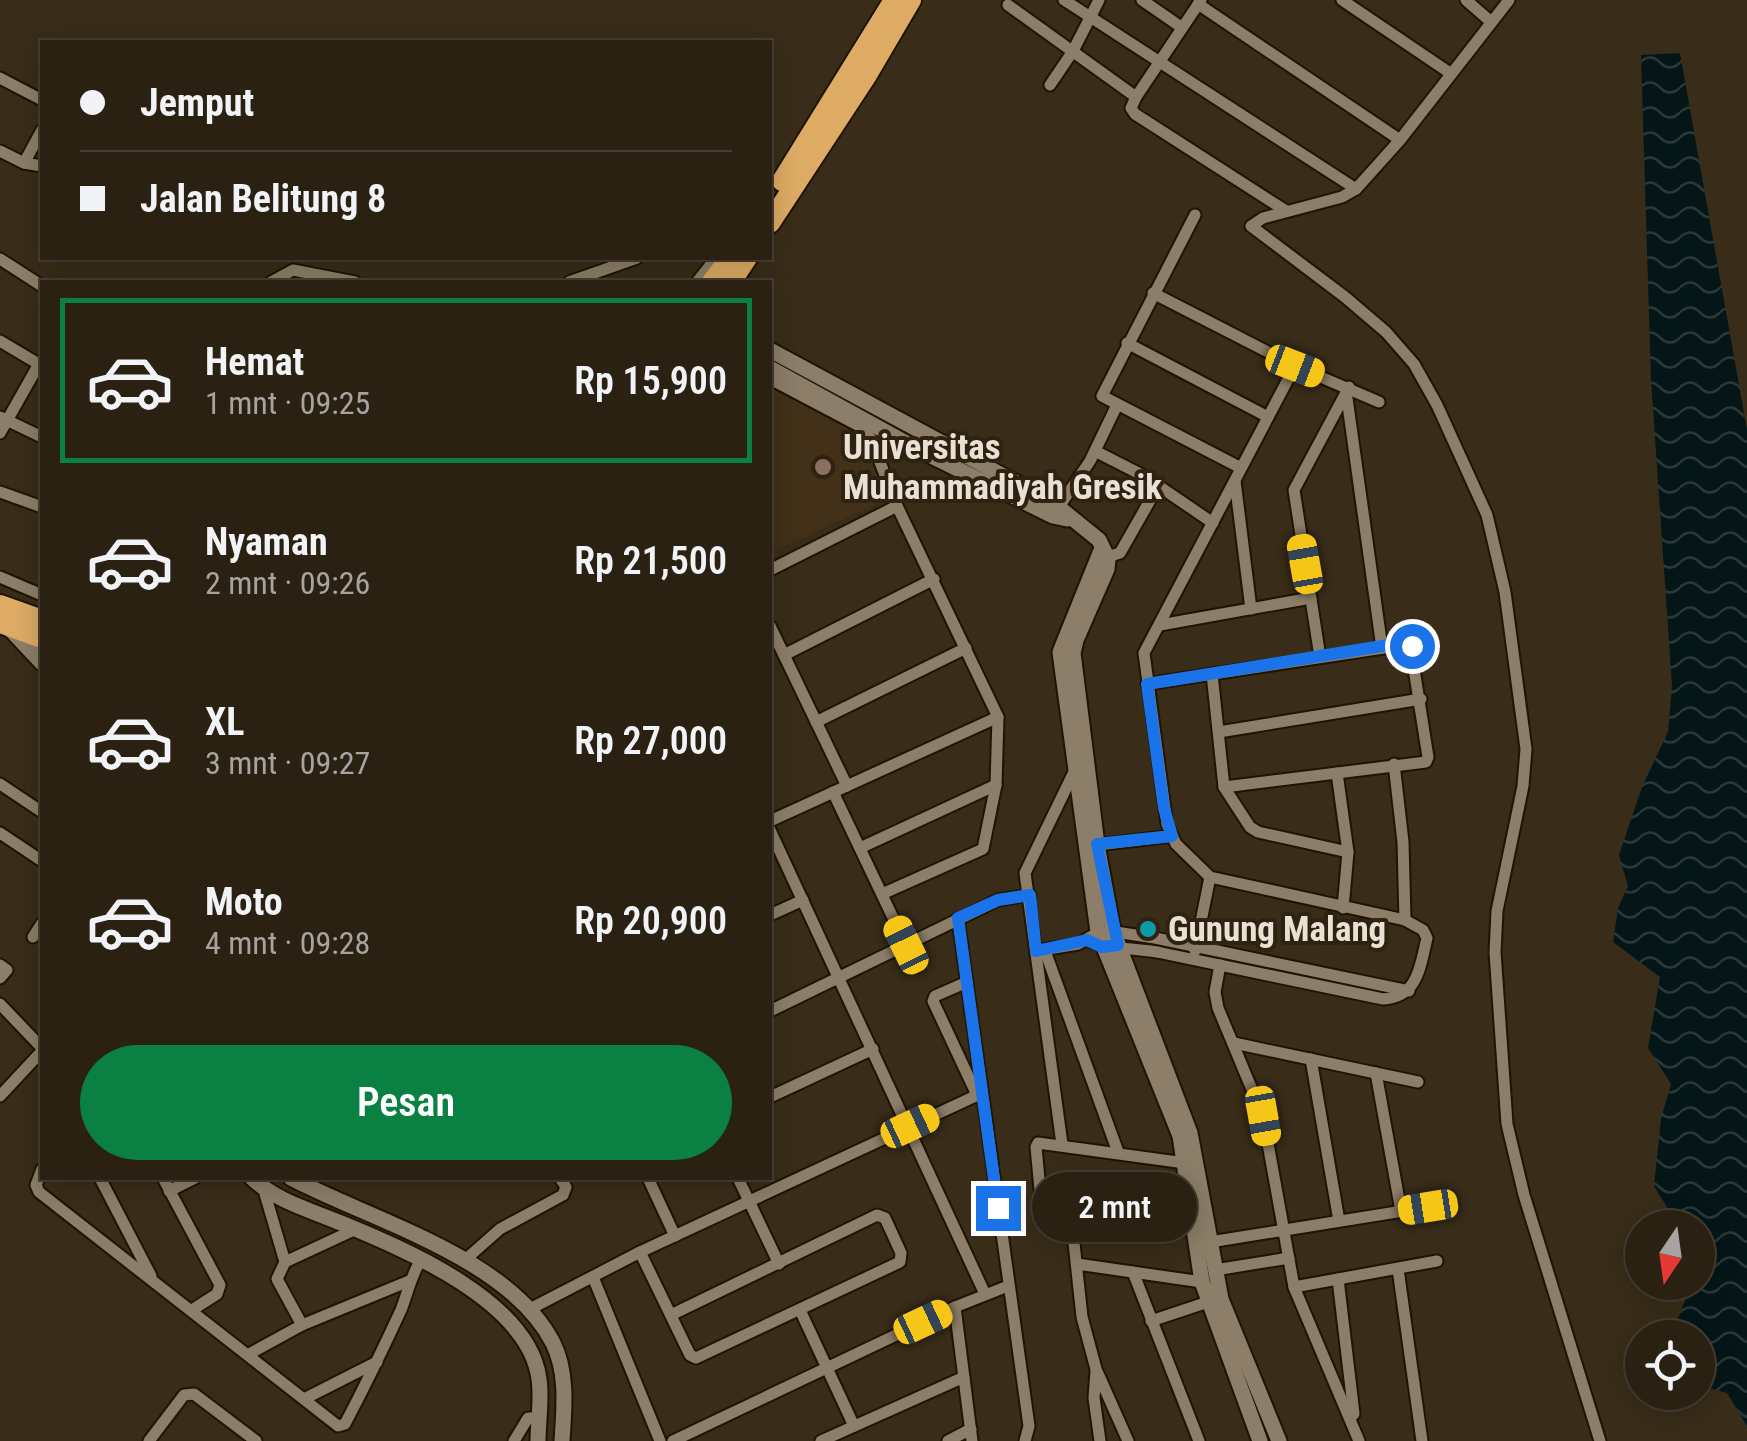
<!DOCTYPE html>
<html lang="id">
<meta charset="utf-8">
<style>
:root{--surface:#2b2113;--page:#33291c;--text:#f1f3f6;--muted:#a6a3a0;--line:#473e33;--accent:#0b8043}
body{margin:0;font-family:"Roboto Condensed",sans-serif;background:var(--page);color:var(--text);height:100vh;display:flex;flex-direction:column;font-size:38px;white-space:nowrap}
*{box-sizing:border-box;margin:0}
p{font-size:32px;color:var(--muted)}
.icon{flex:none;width:55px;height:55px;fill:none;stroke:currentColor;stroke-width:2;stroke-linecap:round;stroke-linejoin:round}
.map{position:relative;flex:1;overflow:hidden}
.side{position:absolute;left:40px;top:280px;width:732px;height:900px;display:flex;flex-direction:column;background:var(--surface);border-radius:0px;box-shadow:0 5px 25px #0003,0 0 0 2px var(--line)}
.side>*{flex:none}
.top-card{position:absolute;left:40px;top:40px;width:732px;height:220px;border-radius:0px;box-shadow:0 5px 25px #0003,0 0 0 2px var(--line);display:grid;align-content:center;height:220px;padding:0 40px;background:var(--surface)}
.needle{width:65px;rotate:193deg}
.controls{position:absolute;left:1625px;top:1210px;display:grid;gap:20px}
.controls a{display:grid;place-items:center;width:90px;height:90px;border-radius:50%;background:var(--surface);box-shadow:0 5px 25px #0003,0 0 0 2px var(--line);font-size:50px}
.end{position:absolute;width:45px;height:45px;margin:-22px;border:12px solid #1a73e8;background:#fff;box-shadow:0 0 0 5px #fff}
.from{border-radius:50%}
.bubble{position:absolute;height:70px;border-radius:35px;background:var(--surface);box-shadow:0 5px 25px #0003,0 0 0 2px var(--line);font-size:32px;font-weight:600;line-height:70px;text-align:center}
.car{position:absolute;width:30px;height:60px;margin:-30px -15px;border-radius:12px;box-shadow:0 0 8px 2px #0007;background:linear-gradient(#f5c518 24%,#345 0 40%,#f5c518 0 76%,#345 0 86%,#f5c518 0)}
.top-card b{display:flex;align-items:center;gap:35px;height:95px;font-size:38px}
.top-card b+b{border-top:2px solid var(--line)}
.top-card i{width:25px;height:25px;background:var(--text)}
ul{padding:18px 0 0;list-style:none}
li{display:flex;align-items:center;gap:30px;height:165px;margin:0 20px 15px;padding:0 20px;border:5px solid transparent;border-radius:0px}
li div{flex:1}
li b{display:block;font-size:38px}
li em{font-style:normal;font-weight:600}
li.on{border-color:var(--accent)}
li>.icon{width:90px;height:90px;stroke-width:1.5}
.cta{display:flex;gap:20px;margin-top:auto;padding:20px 40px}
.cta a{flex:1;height:115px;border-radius:60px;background:var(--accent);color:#fff;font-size:40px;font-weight:600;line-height:115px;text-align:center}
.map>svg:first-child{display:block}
.built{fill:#423118}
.water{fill:url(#water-waves)}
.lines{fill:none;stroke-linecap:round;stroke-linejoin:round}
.street-casing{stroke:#201403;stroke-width:15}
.secondary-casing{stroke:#201403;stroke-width:19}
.highway-casing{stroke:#201403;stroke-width:24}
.street{stroke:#8c7e68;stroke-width:11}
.secondary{stroke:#8c7e68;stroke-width:15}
.highway{stroke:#ddab64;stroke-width:20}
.route{stroke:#1a73e8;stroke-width:12}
.education-dot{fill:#8d6e63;stroke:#2f2210;stroke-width:4}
.culture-dot{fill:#0f9aa8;stroke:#2f2210;stroke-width:4}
.labels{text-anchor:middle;stroke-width:8;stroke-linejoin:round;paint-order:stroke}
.poi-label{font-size:35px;font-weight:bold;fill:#e9e1d5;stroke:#2f2210;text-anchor:start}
</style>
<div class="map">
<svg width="1747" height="1441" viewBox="0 0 1747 1441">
<defs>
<pattern id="water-waves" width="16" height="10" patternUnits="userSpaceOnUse" patternTransform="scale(2.5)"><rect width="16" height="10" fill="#051618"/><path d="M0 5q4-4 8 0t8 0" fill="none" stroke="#293839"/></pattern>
</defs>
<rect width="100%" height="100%" fill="#392c19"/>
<!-- built -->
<path class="built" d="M770,385L861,436L890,498L770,553Z"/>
<!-- water -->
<path class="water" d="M1680,53L1747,430V1426L1727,1393L1698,1385V1338L1671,1336L1687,1296L1685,1283L1698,1282V1228L1666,1227L1673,1217L1654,1186L1661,1119L1671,1084L1648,1048L1660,977L1613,942L1618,908L1628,886L1619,855L1642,787L1668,732L1672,686L1651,380L1641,55Z"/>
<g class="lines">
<defs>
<g id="street">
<path d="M1064,0L1356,189"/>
<path d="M1142,0L1181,27"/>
<path d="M1342,0L1450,73"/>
<path d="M1466,0L1490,21"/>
<path d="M1509,0L1400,140L1356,189L1342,197L1263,218L1251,226L1345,297L1386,332L1414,364L1437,405L1487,515L1505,592L1526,749L1523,786L1497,911L1495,952L1507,1124L1524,1195L1600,1441"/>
<path d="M1198,4L1400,140"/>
<path d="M1008,5L1136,97L1201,0"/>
<path d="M0,78L42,100"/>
<path d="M1050,85L1073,51L1099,0"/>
<path d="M1136,97L1131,108L1135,114L1286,211"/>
<path d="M0,151L24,163L42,166"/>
<path d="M24,163L42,130"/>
<path d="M1195,215L1102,396L1241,468"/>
<path d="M0,259L42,286"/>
<path d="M271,282L293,270L355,282"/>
<path d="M569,282L637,258"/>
<path d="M697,282L716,258"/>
<path d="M1153,293L1295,366L1379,402"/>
<path d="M0,341L42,366"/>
<path d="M1127,343L1268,417"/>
<path d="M770,379L861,427L871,439L897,506"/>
<path d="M1346,391L1382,648"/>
<path d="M0,417L42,437"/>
<path d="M0,433L39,364"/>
<path d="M1095,451L1144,476L1213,523"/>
<path d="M1235,481L1251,609"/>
<path d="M0,492L42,507"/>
<path d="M1054,514L1090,461L1117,405"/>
<path d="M1101,559L1120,553L1157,488"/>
<path d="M770,570L897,506L998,717L996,785L983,849L882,894"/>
<path d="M0,577L42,595"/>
<path d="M1160,625L1311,598"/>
<path d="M770,626L847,786"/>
<path d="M784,655L934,579"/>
<path d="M1320,657L1294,490L1349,387"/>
<path d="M1212,674L1224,787"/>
<path d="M1147,684L1410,644L1428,757L1426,762L1224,787L1250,827L1258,832L1348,852"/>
<path d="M816,722L966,648"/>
<path d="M1219,732L1421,699"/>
<path d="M1394,764L1403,842L1405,920"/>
<path d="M1337,773L1348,852L1343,908"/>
<path d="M0,784L42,812"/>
<path d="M833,792L906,945"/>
<path d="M770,821L998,717"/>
<path d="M770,830L985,1294"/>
<path d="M0,833L42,861"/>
<path d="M1097,845L1172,836"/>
<path d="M860,848L996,785"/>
<path d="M770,915L803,900"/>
<path d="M958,919L1029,1426L1025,1441"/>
<path d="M1109,931L1155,938L1409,991"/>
<path d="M33,937L42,923"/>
<path d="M1087,940C1107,950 1139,948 1162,953C1236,968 1309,984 1383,999C1418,997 1420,967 1427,938L1423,930L1405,920L1210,877L1176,844L1167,824L1144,653L1295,366"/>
<path d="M1036,951L1078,944L1092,936"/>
<path d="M1045,951L1118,1152"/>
<path d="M1195,951L1210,877"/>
<path d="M0,965L7,970L0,978"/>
<path d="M1220,965L1215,992L1218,1008L1263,1116L1294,1287L1359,1441"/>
<path d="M967,982L935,996L933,1001L977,1095"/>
<path d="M0,1004L42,1048"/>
<path d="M770,1011L998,900L1030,895"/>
<path d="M1234,1043L1418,1082"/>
<path d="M1311,1059L1339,1221"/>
<path d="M1376,1073L1401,1211"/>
<path d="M0,1096L42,1051"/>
<path d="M770,1097L873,1049"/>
<path d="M1062,1144L1025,873L1075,770"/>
<path d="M1185,1163L1038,1143L1036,1147L1041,1200L1193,1223"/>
<path d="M42,1169L36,1185L39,1192L338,1426L345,1424C365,1386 383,1349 401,1310C408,1292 411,1276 421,1259"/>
<path d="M100,1178L151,1276"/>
<path d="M163,1178L220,1285L217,1294L192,1310"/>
<path d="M648,1178L675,1236"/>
<path d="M738,1178L779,1264"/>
<path d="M263,1187L285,1262L356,1229"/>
<path d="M169,1191L195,1178"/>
<path d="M1070,1206L1082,1317L1096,1369L1128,1441"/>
<path d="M1210,1242L1428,1207"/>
<path d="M640,1252L690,1355L696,1358L900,1262L901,1253L885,1218L877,1215L673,1314"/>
<path d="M466,1259L500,1229L563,1195L566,1187L560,1178"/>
<path d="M285,1262L277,1279L302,1325"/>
<path d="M1077,1264L1202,1282"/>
<path d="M1398,1269L1422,1441"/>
<path d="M1215,1270L1289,1258"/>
<path d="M1133,1272L1199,1441"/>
<path d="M593,1277L660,1441"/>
<path d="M1338,1279L1354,1414"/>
<path d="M1294,1287L1437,1261"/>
<path d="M955,1307L972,1441"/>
<path d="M530,1309L640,1252L982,1093"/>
<path d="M800,1310L854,1426"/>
<path d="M1151,1321L1208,1302"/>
<path d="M249,1354L302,1325L409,1281"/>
<path d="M1096,1371L1094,1398L1100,1441"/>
<path d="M306,1398L377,1362"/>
<path d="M149,1441L184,1395L194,1394L256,1441"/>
<path d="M514,1441L528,1418H538"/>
<path d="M673,1441L955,1307L1008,1286"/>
<path d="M821,1441L964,1377"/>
<path d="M948,1441L971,1429"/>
</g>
<g id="secondary">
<path d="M770,350L1052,502L1099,540L1108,559L1107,569L1076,640L1073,653L1097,845L1113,931L1190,1133L1221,1299L1279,1441"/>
<path d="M770,368L919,450L1053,516L1067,519"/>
<path d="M1102,548L1060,652L1098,932L1180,1136L1202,1282L1260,1441"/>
<path d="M11,630L42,663"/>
<path d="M252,1178C276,1201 310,1210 341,1223C404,1249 529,1301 539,1379C542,1399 538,1421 538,1441"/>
<path d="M291,1178C371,1220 510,1258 553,1343C568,1373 564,1409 562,1441"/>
</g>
<g id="highway">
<path d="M782,181L894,0"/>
<path d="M770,223L867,75L911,0"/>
<path d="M712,282L730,258"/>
<path d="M731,282L747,258"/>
<path d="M0,605L42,620"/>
<path d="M0,623L42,638"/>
</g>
</defs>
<!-- street casing -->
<use href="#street" class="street-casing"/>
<!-- secondary casing -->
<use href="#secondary" class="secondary-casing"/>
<!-- highway casing -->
<use href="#highway" class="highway-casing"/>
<!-- street -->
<use href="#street" class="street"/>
<!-- secondary -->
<use href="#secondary" class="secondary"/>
<!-- highway -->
<use href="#highway" class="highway"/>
</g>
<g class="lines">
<!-- route -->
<path class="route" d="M998,1208L958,918L998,900L1030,895L1036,951L1087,940L1102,947L1118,945L1097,844L1172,836L1164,808L1147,684L1407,642L1412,646"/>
</g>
<!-- markers -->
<circle class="education-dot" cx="823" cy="467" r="10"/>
<circle class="culture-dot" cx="1148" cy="929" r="10"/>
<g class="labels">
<!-- poi labels -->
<g class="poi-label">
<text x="843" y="459">Universitas<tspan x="843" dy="40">Muhammadiyah Gresik</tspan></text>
<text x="1168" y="941">Gunung Malang</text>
</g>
</g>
</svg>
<div class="controls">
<a><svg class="needle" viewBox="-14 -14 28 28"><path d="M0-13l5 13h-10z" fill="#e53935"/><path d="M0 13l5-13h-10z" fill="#a6a3a0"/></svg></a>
<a><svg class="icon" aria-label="locate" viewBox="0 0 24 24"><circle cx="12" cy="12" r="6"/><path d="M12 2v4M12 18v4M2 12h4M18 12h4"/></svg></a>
</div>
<i class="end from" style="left:1412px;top:646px"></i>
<i class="end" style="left:998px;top:1208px"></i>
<div class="bubble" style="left:1032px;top:1172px;width:165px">2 mnt</div>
<i class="car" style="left:1295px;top:366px;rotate:111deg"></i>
<i class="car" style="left:1305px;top:564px;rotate:350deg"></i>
<i class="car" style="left:906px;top:945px;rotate:334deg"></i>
<i class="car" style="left:1263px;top:1116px;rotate:170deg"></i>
<i class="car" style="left:910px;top:1126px;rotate:65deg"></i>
<i class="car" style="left:1428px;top:1207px;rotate:261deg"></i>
<i class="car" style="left:923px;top:1322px;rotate:65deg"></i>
<div class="top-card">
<b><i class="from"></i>Jemput</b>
<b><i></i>Jalan Belitung 8</b>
</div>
<section class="side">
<ul>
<li class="on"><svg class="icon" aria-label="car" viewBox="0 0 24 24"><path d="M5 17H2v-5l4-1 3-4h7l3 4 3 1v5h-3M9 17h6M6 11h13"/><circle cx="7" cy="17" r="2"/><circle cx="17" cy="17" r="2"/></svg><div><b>Hemat</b><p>1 mnt · 09:25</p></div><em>Rp 15,900</em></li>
<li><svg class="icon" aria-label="car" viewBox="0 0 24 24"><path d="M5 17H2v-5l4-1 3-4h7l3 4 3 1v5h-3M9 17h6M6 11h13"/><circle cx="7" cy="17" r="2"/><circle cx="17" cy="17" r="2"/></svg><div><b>Nyaman</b><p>2 mnt · 09:26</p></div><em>Rp 21,500</em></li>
<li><svg class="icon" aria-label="car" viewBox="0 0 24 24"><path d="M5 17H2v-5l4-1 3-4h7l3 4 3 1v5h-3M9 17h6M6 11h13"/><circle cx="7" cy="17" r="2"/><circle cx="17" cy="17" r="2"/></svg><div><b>XL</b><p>3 mnt · 09:27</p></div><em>Rp 27,000</em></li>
<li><svg class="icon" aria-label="car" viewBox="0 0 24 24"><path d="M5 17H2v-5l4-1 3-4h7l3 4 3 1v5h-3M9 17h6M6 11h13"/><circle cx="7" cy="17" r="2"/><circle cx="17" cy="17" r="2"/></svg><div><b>Moto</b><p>4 mnt · 09:28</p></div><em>Rp 20,900</em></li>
</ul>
<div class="cta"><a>Pesan</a></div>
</section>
</div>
